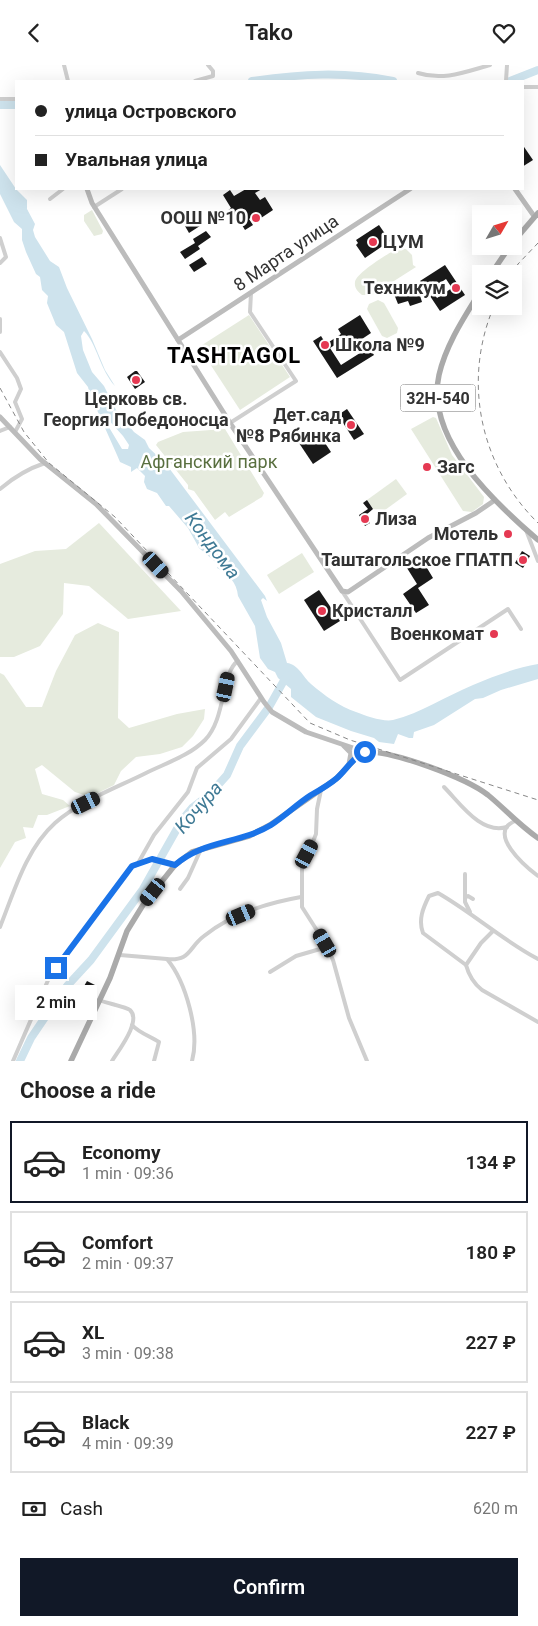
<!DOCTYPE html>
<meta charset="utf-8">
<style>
:root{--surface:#fff;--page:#f2f2f2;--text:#222;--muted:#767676;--line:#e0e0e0;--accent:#111827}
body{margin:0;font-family:Roboto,sans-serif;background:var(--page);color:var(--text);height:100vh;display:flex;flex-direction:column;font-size:19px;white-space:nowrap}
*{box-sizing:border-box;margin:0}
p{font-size:16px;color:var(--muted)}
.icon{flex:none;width:28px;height:28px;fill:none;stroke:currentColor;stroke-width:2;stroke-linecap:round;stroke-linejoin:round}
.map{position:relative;height:996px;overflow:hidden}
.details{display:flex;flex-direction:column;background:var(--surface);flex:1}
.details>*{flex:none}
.banner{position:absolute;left:15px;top:15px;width:509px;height:110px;border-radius:0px;box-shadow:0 5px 20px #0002;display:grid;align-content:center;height:110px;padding:0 20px;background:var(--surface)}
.needle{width:32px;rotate:51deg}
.buttons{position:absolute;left:472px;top:140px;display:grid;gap:10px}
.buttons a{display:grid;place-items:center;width:50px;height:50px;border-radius:0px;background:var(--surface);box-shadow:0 5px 20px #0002;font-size:25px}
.end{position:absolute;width:22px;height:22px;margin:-11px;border:6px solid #1a73e8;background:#fff;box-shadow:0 0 0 2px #fff}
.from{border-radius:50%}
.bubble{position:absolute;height:35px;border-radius:0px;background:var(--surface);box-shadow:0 5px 20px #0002;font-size:16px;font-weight:600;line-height:35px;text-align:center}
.car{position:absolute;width:15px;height:30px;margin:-15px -8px;border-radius:6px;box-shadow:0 0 4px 1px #0007;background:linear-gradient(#222 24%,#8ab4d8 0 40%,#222 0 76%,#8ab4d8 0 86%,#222 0)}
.banner b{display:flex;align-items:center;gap:18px;height:48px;font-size:19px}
.banner b+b{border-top:1px solid var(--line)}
.banner i{width:12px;height:12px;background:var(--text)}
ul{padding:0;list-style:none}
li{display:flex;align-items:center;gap:15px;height:82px;margin:0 10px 8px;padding:0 10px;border:2px solid var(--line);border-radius:0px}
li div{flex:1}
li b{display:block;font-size:19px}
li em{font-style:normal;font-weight:600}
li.current{border-color:var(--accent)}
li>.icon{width:45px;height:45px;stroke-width:1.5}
h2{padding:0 20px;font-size:22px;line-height:60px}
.pay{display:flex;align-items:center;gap:12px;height:55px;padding:0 20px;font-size:19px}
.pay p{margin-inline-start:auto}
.action{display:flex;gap:10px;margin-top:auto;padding:10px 20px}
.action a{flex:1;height:58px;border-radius:0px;background:var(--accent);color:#fff;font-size:20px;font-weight:600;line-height:58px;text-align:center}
header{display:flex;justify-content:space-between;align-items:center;height:65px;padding:0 20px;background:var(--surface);font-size:22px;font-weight:600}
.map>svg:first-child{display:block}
.green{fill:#e6ebde}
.water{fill:#cee3ed;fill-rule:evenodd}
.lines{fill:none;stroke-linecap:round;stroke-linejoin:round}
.river{stroke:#cee3ed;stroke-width:8}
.building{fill:#191919;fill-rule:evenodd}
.street{stroke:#cfcfcf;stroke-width:4}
.secondary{stroke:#bcbcbc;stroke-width:5}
.primary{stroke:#aaa;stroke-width:5.5}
.rail{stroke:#878787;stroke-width:1;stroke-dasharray:5 4;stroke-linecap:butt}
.route{stroke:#1a73e8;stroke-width:6}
.poi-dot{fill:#e53952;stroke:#fff;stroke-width:2}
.labels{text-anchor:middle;stroke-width:5;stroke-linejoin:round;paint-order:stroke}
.shield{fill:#fff;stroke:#707070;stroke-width:1}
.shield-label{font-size:16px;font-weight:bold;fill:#323232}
.poi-label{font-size:18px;font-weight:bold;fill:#323232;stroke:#fff;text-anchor:end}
.street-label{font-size:18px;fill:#323232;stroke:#fff}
.park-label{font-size:18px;fill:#596f3f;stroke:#fff}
.water-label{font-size:19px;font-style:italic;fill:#3f7a95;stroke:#fff}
.district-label{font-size:22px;font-weight:bold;letter-spacing:1px;fill:#000;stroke:#fff}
</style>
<header><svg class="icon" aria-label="back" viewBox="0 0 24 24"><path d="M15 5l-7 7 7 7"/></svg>Tako<svg class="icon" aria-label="heart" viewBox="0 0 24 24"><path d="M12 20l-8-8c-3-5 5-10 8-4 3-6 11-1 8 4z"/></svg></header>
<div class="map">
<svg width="538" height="996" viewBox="0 0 538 996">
<rect width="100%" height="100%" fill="#fff"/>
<!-- green -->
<g class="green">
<path d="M92,145L103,166L102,169L94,171L84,156V150Z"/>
<path d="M399,183L406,184L412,190L413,200L416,202L372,230H362C358,227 354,223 355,217C356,208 390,187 399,183Z"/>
<path d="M378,235L384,238L398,263L397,268L387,273L382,271L367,244L369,239Z"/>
<path d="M249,250L290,312L240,345L199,282Z"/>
<path d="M433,352L436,353L452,390L484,432L483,439L472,447L463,446L411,364Z"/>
<path d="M225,364L264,428L262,432L229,452L225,447L215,455L194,426L188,424V420L156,380L158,377L183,367Z"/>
<path d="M396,414L407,429L385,445L373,444L367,435Z"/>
<path d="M99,458L181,546L128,554L89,521L64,518L63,549L40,581L14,592H0V499L35,486L66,484Z"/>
<path d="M302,488L314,507L279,529L267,510Z"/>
<path d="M98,558L119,567L118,653L129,663L177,649L205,644L204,654L193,671L182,682L160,689L136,692L121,706L114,720L90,732L75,727L42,700L35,704L42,729L63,735L70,741L47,750H38L33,763L23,762L26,773L15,777L0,803V608L4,610L26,642H42L56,606L75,570Z"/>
</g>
<!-- water -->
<path class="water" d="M0,100L16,124L27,135V144L35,159L33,165L35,172L50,196L59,202L67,223L92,274L105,305L115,321C100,305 97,279 84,266L81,271L83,285L92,307L104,321L116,345L134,367L145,375L149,383L166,399L265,531L267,536L263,533L261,535L267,552L281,578L287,598C298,599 303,612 311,619C324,630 340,642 356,647C366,651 383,657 393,655C421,648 446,631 473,620C494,611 515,603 538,599V614L501,625L483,633L475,634L434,660L414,667L413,673H409L398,669L394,679L379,677L374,673L351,666L316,652L291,632V624L278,613L275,607L268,604L260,593L255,561L238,531C237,518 228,508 217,503L219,500L199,483L188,463L169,441H166L157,428L147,424L144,417L145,411L137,403L131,407V402L120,397L117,390L97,345L91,335L88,322L77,308L64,267L56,260L49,243L47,238L48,231L42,225L40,212L36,209L26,187L22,175V164L14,157L0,129ZM105,351L123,371L129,380L128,384H122L104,354Z"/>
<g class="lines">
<!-- river -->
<g class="river">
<path d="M252,16C301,9 344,6 393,16"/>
<path d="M510,16L538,5"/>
<path d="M0,40H16"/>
<path d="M20,996L31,973L54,939L67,921L91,895L143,824L182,755L192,743L209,730L227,710L240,681L269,642L287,610"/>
</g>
</g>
<!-- building -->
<g class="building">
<path d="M522,79L533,95L522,102Z"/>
<path d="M246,124H262L255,128L260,135L265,132L273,145L258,155L255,150L249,154L253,160L245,165L236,150L230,154L226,147L231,143L223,130L230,125L234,131Z"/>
<path d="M198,153L203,159L189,168L185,161Z"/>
<path d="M379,160L390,176L365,193L356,180L358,178L356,175Z"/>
<path d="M206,166L211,172L198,181L200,184L185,194L180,187L195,178L193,174Z"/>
<path d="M202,192L207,199L194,207L189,200Z"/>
<path d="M445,200L465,230L440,246L420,216ZM446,214L452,223L437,233L431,224Z"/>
<path d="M417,221L422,237L410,241L408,236L398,239L394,229Z"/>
<path d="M360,250L371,268L359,276L365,285L369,282L374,290L337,313L313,276L321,271L326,279L341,269L338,264ZM349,271L360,288L341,300L330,283Z"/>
<path d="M135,306H137L145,317L135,324L127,312Z"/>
<path d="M347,344L364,369L354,375L338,350Z"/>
<path d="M317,366L331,387L313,399L299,378Z"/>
<path d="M367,435L373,444L366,450L370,458L365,461L359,450L368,444L363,438Z"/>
<path d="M522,486L530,491L523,503L515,498Z"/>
<path d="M421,493L433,513L418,523L429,540L416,548L403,529L417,519L407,503Z"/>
<path d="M319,525L340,556L324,566L304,535Z"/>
<path d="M87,916L95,920L88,933L80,928Z"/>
</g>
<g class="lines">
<!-- street -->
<g class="street">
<path d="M64,0L68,16"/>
<path d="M418,8C443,16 465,7 490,0"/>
<path d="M195,16L213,11V6L208,0"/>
<path d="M506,16L507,0"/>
<path d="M522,22H538"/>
<path d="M0,34H16"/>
<path d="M50,134L63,124"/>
<path d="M94,142L122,124"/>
<path d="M0,173L6,192L0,198"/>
<path d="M0,254V267"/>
<path d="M0,287L17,313L21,324L15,337L22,354L15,367"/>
<path d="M230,358L296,316L250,247L251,228"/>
<path d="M0,366L10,362"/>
<path d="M0,424C14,412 27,404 45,398"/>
<path d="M526,465L538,496"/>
<path d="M342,526L400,615L508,544L521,564"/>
<path d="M444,722C460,738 481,770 507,762"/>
<path d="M321,725L317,744L316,769L302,804V842L325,878L333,895L349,953L367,996"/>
<path d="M515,756C486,768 526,802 538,811"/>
<path d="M139,798L152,794L175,800"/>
<path d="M465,809V837L470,847"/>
<path d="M180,824L188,813L201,784"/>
<path d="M466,832L468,831L473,834"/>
<path d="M0,862C14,827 26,784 55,758C80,736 116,723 146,708C166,698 189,691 205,675C226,654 221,607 238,596"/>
<path d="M493,866L481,878L466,900C469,911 473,918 482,925L538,957"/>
<path d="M120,890L167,894C186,917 200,967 192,996"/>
<path d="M167,894C191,896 188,883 204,871C231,849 267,838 301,832"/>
<path d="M466,900L423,868C418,855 423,843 429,831L438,828C473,848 502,875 538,894"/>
<path d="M270,907L296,891L327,882"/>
<path d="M99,935C106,938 126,942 130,945C142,956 118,986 112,996"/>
<path d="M132,960C139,968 150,971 159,977L154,996"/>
<path d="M13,996L49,913L132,801L137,800L154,770L188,727L197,703L231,674L261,633"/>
</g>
<!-- secondary -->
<g class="secondary">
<path d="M87,124L92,138L232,361L342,526L348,527L428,473L476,448L495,435"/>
<path d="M515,124L534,151"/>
<path d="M178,275L410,124"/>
<path d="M0,352L40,394L96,439L181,526L231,586L264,637L272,647L306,667L365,687"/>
<path d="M344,681L351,688L349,699"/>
</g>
<!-- primary -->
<g class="primary">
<path d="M514,176L538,148"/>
<path d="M491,209L510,181"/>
<path d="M481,225C465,251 446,279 439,310C425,374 495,438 538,475"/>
<path d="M71,996L110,913L127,866L143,840L175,800L192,787L249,771L270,760L336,714L357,692L365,687C392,685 466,713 488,730C505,744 518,759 538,773"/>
</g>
<!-- rail -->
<g class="rail">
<path d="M512,209L518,199L538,178"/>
<path d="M494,241C462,316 480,401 538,458"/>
<path d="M0,323L24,367L49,398L115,452L310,658L350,675L538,735"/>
</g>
</g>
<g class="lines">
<!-- route -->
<path class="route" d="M56,903L132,801L152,794L175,800C203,775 240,779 271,760C285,751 297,739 311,730C320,725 329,720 337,713C346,705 353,692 365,687"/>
</g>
<!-- markers -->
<g class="poi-dot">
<circle cx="256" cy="153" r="5"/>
<circle cx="373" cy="177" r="5"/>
<circle cx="456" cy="223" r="5"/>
<circle cx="325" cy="280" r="5"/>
<circle cx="136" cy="315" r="5"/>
<circle cx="351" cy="360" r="5"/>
<circle cx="427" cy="402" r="5"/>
<circle cx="365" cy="454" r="5"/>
<circle cx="508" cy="469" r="5"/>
<circle cx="523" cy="495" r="5"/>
<circle cx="322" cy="546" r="5"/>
<circle cx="494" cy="569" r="5"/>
</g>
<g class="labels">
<!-- shield labels -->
<rect class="shield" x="400.5" y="319.5" width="75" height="27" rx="4"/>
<g class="shield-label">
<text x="438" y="339">32Н-540</text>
</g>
<!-- poi labels -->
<g class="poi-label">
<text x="246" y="159">ООШ №10</text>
<text x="383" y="183" text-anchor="start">ЦУМ</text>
<text x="446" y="229">Техникум</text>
<text x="335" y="286" text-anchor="start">Школа №9</text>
<text x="136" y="340" text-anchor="middle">Церковь св.<tspan x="136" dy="21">Георгия Победоносца</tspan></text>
<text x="341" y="356">Дет.сад<tspan x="341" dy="21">№8 Рябинка</tspan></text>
<text x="437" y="408" text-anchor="start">Загс</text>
<text x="375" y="460" text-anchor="start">Лиза</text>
<text x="498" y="475">Мотель</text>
<text x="513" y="501">Таштагольское ГПАТП</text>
<text x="332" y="552" text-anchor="start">Кристалл</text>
<text x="484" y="575">Военкомат</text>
</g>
<!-- street labels -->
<g class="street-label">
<text transform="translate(286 188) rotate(-34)" y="6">8 Марта улица</text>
</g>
<!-- park labels -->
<g class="park-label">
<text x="209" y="403">Афганский парк</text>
</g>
<!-- water labels -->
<g class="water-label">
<text transform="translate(213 480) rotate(53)" y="7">Кондома</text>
<text transform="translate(198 742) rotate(-49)" y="7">Кочура</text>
</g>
<!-- district labels -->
<g class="district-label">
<text x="234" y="298">TASHTAGOL</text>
</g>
</g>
</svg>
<div class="buttons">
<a><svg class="needle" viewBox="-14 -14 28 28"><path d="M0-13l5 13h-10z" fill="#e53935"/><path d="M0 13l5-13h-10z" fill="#767676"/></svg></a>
<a><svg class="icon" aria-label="layers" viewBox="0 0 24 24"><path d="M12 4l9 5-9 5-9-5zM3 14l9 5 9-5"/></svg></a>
</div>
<i class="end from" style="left:365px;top:687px"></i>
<i class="end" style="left:56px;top:903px"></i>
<div class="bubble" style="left:15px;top:920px;width:82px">2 min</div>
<i class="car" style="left:156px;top:500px;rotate:137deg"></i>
<i class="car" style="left:226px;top:622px;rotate:12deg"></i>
<i class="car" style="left:86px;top:738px;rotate:64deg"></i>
<i class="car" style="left:307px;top:789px;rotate:28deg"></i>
<i class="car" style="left:153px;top:827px;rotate:218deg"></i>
<i class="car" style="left:241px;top:850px;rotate:67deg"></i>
<i class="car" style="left:325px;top:878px;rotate:330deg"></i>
<div class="banner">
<b><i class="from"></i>улица Островского</b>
<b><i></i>Увальная улица</b>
</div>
</div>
<section class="details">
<h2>Choose a ride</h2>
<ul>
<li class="current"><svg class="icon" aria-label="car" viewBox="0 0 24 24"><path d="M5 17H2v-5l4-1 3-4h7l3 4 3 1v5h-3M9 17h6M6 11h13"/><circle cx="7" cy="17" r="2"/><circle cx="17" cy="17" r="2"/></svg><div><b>Economy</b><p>1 min · 09:36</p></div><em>134 ₽</em></li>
<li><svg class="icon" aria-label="car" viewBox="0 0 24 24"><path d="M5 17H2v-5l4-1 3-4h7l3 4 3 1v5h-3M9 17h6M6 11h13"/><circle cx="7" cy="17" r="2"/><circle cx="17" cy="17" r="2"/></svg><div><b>Comfort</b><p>2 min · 09:37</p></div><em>180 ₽</em></li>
<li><svg class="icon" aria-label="car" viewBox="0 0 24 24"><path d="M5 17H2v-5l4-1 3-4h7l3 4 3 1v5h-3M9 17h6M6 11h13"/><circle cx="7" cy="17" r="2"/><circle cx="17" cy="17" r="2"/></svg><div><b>XL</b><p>3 min · 09:38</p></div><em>227 ₽</em></li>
<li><svg class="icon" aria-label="car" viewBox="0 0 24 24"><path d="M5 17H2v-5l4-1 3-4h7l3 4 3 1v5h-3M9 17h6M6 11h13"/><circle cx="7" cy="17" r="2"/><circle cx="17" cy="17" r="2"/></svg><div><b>Black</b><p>4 min · 09:39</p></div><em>227 ₽</em></li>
</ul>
<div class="pay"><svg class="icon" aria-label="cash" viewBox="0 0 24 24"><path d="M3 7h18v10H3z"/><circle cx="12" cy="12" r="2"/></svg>Cash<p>620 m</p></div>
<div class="action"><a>Confirm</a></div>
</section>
